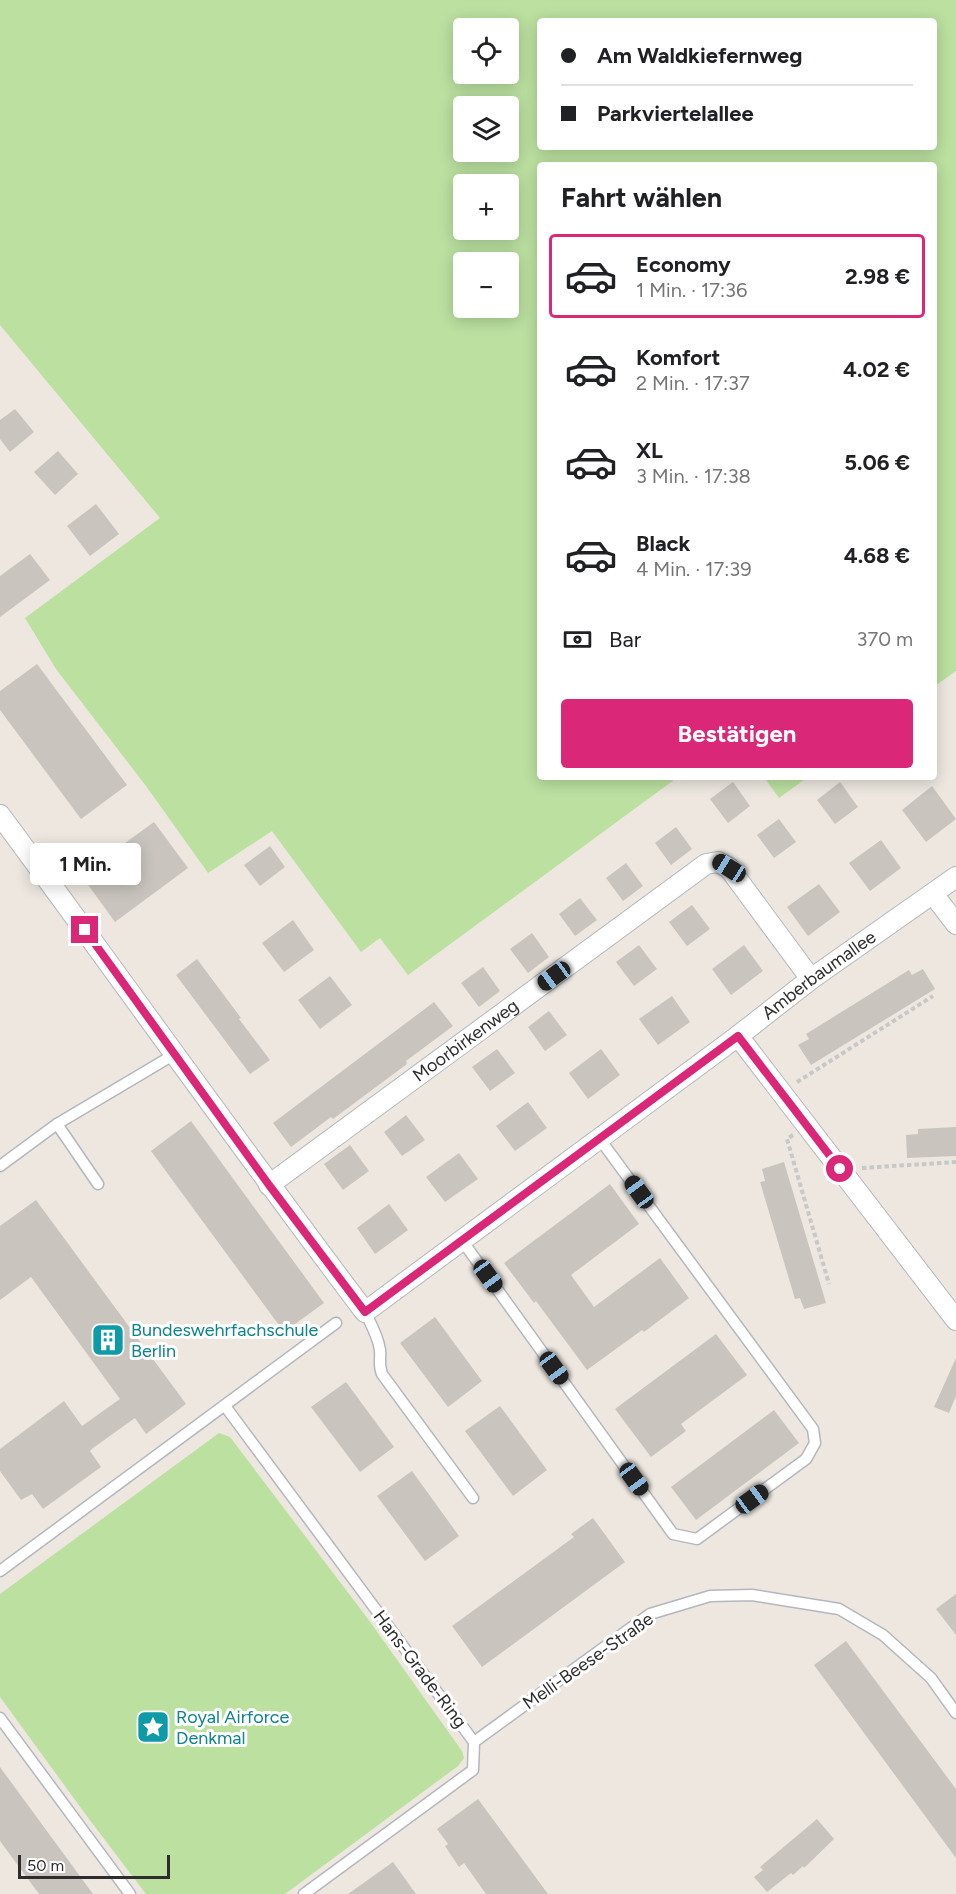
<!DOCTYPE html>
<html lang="de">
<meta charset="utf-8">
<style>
:root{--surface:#fff;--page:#f6f6f6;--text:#202124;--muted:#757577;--line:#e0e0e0;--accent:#db2777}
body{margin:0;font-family:Figtree,sans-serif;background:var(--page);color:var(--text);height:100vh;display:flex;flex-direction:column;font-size:22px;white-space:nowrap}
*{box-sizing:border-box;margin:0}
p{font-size:20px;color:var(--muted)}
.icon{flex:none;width:33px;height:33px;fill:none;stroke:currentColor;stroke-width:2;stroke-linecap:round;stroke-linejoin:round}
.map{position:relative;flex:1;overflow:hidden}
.panel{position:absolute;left:537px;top:162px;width:400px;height:618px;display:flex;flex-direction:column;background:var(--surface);border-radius:6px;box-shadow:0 3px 15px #0003}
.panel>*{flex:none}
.guide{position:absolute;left:537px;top:18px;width:400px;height:132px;border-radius:6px;box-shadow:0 3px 15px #0003;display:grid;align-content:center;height:132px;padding:0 24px;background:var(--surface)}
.controls{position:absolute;left:453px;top:18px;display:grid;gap:12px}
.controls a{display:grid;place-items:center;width:66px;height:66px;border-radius:6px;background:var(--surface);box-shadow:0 3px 15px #0003;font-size:30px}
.scale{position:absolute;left:18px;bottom:15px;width:152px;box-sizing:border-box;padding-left:6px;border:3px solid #2d2d2d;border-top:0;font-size:16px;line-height:21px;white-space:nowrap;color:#2d2d2d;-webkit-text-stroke:4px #fff;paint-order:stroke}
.end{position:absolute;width:27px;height:27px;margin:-14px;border:8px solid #db2777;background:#fff;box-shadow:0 0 0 3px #fff}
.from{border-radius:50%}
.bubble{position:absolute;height:42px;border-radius:6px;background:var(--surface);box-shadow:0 3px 15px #0003;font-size:20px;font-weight:700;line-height:42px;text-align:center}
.car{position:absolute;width:18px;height:36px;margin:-18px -9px;border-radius:8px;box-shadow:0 0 4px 2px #0007;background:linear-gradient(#222 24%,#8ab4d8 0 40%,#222 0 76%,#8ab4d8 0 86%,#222 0)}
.guide b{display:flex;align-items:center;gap:21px;height:57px;font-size:22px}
.guide b+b{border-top:2px solid var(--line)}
.guide i{width:15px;height:15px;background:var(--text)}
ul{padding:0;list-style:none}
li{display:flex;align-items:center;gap:18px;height:84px;margin:0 12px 9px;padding:0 12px;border:3px solid transparent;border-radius:6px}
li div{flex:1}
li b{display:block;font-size:22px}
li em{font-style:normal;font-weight:700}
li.on{border-color:var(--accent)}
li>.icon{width:54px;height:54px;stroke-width:1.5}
h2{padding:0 24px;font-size:27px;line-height:72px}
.pay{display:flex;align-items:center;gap:15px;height:66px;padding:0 24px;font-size:22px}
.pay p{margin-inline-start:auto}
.primary-button{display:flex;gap:12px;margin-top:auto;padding:12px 24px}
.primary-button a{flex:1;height:69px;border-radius:6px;background:var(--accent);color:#fff;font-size:24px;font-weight:700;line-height:69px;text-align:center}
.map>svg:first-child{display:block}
.green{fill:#bbe0a0;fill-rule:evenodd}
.building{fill:#c9c5be}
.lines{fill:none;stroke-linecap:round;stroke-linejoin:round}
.lane-casing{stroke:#b3b7bf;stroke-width:13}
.street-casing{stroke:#b3b7bf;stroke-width:22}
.path{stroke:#c8c8c8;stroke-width:4;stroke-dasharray:4.5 3;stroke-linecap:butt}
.lane{stroke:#fff;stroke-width:10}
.street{stroke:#fff;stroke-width:20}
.route{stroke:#db2777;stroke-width:8}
.labels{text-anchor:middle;stroke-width:6;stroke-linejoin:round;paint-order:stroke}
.street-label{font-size:18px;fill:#2d2d2d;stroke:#fff}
.culture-label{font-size:18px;fill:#0d838f;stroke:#fff;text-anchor:start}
</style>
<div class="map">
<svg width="956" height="1894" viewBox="0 0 956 1894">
<rect width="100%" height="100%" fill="#ede7e0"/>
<!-- green -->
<g class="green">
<path d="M0,0H956V671L935,686L934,165H540V777H678L408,975L380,938L361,952L272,831L208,873L146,786L56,669L25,618L160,518L0,325ZM540,21H934V147H540ZM508,28V74H464V28ZM464,106H508V152H464ZM508,184V230H464V184ZM508,262V308H464V262Z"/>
<path d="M764,777H808L779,798Z"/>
<path d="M219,1433L230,1437L368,1619L462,1751L464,1758L458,1766L285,1894H146L89,1819L0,1697V1594Z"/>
</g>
<!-- building -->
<g class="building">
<path d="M15,409L34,432L10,452L0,439V420Z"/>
<path d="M58,451L78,474L55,495L34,472Z"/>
<path d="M96,504L119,534L90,556L67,526Z"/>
<path d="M30,554L50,580L0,617V576Z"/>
<path d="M37,664L127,785L81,819L0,710V691Z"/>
<path d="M733,782L750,806L728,823L710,799Z"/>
<path d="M840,782L858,807L835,824L817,800Z"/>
<path d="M932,786L956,819L926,842L902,810Z"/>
<path d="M779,819L796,842L774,858L757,835Z"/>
<path d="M154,822L188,868L115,922L81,875Z"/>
<path d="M676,827L692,849L671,865L655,843Z"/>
<path d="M881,840L901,868L870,891L849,863Z"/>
<path d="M270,846L285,867L260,886L244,865Z"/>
<path d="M626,863L643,886L623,901L606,878Z"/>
<path d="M819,884L840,912L808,936L787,907Z"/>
<path d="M580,898L597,920L575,936L559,914Z"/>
<path d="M692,905L710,929L687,946L669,922Z"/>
<path d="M293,920L314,950L284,972L262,943Z"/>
<path d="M532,933L549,957L528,973L510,949Z"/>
<path d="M639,945L657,969L634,986L616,962Z"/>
<path d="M744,945L763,971L731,995L712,969Z"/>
<path d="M197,959L241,1018L239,1019L270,1060L250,1074L176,975Z"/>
<path d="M483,967L500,991L479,1007L461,983Z"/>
<path d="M923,969L935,989L811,1065L798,1045L809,1039L806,1034L909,970L912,975Z"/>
<path d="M330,976L352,1005L320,1029L298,1000Z"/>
<path d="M672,996L690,1022L658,1045L639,1019Z"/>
<path d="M434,1002L453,1026L406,1061L407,1064L333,1119L331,1117L291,1147L273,1123Z"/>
<path d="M549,1011L567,1035L545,1051L528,1027Z"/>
<path d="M497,1049L515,1073L490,1091L472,1067Z"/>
<path d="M601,1049L620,1075L588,1099L569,1073Z"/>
<path d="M528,1102L547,1128L515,1151L496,1126Z"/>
<path d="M406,1115L425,1140L402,1156L384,1132Z"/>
<path d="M191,1121L324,1303L284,1332L151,1151Z"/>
<path d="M956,1127V1156L907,1158L906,1135L918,1134V1129Z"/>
<path d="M350,1145L369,1171L343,1190L324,1164Z"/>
<path d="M459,1153L478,1179L445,1202L426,1177Z"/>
<path d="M784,1162L826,1303L804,1309L800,1298L795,1299L760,1182L765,1181L762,1169Z"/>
<path d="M610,1184L639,1224L571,1275L594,1307L660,1258L689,1298L644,1332L642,1330L587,1370L536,1301L534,1303L504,1263Z"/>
<path d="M36,1200L186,1404L146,1434L135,1418L93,1448L90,1451L101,1467L43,1509L32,1494L21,1500L0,1471V1449L64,1401L82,1426L120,1399L31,1277L0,1300V1226Z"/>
<path d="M389,1204L408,1230L375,1254L357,1228Z"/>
<path d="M435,1317L482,1381L448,1407L400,1343Z"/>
<path d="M716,1334L747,1375L681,1424L686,1431L651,1457L615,1409Z"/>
<path d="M956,1358V1396L949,1413L934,1407Z"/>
<path d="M346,1382L394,1447L360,1472L311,1407Z"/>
<path d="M500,1406L547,1470L513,1496L465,1431Z"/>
<path d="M774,1410L799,1443L696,1520L671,1487Z"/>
<path d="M412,1471L459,1536L425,1561L377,1496Z"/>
<path d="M593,1518L625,1562L482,1667L452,1626L574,1537L571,1534Z"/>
<path d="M956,1594V1635L936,1609Z"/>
<path d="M846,1641L956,1789V1858L814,1665Z"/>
<path d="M0,1767L93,1894H39L0,1841Z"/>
<path d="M478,1799L548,1894H486L464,1863L459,1867L445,1846L448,1844L437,1829Z"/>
<path d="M817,1819L834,1839L804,1868L803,1866L793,1875L791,1873L767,1892L754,1877L763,1870L760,1867Z"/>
<path d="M393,1862L416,1894H348Z"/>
</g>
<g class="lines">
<defs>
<g id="lane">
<path d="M57,1124L98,1184"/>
<path d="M0,1166L57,1124L175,1054"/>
<path d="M461,1239L673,1534L697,1539L806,1459L815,1443L813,1429L599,1138"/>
<path d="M365,1312C371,1324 378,1336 380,1350C381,1360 378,1364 382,1374L473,1498"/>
<path d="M225,1406L474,1742L473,1770L304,1894"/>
<path d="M0,1571L336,1323"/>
<path d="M0,1718L130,1894"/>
<path d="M474,1742L650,1614L710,1596L752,1595L839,1609L883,1635L931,1678L956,1713"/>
</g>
<g id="street">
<path id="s1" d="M0,815C122,980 241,1148 365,1312L738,1036L811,979L956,877"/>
<path d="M933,894L956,924"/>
<path d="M738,1036L956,1320"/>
<path id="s2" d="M269,1185L706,864L718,862L729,868L811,979"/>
</g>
</defs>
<!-- lane casing -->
<use href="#lane" class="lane-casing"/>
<!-- street casing -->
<use href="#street" class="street-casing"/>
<!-- path -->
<g class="path">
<path d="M797,1082L933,996"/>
<path d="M793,1135L787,1139L829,1284"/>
<path d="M862,1168L956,1162"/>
</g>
<!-- lane -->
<use href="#lane" class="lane"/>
<!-- street -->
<use href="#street" class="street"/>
</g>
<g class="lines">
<!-- route -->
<path class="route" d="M85,930L269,1185L365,1312L738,1036L840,1169"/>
</g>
<!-- icons -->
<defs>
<symbol id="building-square" viewBox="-11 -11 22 22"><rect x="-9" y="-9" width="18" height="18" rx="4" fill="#0f9aa8" stroke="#fff"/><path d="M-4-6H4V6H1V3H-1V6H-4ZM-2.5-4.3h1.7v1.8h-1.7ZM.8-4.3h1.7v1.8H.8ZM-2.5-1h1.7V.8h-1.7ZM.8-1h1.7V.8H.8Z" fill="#fff"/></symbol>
<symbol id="sight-square" viewBox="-11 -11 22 22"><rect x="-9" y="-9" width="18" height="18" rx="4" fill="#0f9aa8" stroke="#fff"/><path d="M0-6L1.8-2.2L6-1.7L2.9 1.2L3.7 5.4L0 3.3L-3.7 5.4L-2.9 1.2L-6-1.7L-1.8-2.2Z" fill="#fff"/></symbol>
</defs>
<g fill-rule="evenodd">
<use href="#building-square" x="89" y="1321" width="38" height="38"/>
<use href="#sight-square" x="134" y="1708" width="38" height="38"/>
</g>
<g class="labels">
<!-- street labels -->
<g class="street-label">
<text dy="6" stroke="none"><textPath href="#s1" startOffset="1182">Amberbaumallee</textPath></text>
<text dy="6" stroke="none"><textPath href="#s2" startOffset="244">Moorbirkenweg</textPath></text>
<text transform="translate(588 1661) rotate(-35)" y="6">Melli-Beese-Straße</text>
<text transform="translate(420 1669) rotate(53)" y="6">Hans-Grade-Ring</text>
</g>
<!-- culture labels -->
<g class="culture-label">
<text x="131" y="1336">Bundeswehrfachschule<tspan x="131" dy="21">Berlin</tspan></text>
<text x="176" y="1723">Royal Airforce<tspan x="176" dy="21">Denkmal</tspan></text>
</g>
</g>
</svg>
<div class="controls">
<a><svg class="icon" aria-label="locate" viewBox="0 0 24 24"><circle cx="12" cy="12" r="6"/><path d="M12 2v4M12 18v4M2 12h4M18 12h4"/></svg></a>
<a><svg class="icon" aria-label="layers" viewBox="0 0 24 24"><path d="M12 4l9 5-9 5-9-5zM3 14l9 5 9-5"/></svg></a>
<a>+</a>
<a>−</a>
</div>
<div class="scale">50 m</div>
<i class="end from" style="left:840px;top:1169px"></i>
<i class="end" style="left:85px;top:930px"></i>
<div class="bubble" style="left:30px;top:843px;width:111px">1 Min.</div>
<i class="car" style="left:729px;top:868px;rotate:302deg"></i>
<i class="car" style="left:554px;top:976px;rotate:234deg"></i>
<i class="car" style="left:639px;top:1192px;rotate:324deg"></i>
<i class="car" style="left:488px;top:1276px;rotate:144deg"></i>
<i class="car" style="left:554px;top:1368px;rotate:144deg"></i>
<i class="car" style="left:634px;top:1479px;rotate:144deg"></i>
<i class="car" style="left:752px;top:1499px;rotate:54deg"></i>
<div class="guide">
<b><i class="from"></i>Am Waldkiefernweg</b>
<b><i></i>Parkviertelallee</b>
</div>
<section class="panel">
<h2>Fahrt wählen</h2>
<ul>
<li class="on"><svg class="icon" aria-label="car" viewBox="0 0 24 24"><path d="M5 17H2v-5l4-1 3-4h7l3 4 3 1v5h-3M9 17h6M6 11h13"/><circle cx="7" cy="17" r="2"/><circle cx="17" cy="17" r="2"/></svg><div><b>Economy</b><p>1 Min. · 17:36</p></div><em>2.98 €</em></li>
<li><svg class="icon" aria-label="car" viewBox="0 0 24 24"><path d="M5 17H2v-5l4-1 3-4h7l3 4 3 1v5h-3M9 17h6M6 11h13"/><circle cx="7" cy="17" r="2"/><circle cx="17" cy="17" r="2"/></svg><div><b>Komfort</b><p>2 Min. · 17:37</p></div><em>4.02 €</em></li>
<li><svg class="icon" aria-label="car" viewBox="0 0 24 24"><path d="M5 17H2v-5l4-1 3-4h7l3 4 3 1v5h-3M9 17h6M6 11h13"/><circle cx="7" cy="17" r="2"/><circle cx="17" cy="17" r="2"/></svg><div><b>XL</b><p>3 Min. · 17:38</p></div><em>5.06 €</em></li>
<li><svg class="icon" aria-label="car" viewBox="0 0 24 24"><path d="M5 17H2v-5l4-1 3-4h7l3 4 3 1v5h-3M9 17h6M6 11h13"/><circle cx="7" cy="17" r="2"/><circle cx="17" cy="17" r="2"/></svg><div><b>Black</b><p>4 Min. · 17:39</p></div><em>4.68 €</em></li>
</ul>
<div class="pay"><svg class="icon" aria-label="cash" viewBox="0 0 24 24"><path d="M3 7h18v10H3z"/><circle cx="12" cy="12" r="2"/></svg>Bar<p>370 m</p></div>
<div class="primary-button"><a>Bestätigen</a></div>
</section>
</div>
